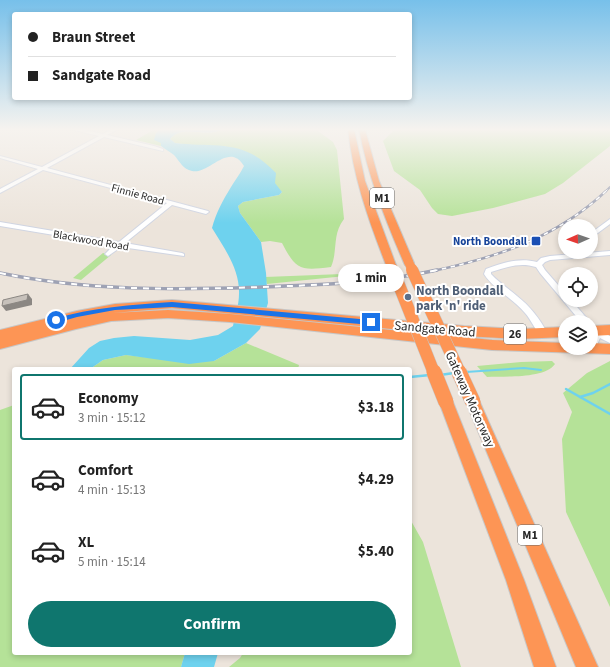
<!DOCTYPE html>
<meta charset="utf-8">
<style>
:root{--surface:#fff;--page:#f6f6f6;--text:#222;--muted:#767676;--line:#e0e0e0;--accent:#0f766e}
body{margin:0;font-family:"Source Sans 3",sans-serif;background:var(--page);color:var(--text);height:100vh;display:flex;flex-direction:column;font-size:15px;white-space:nowrap}
*{box-sizing:border-box;margin:0}
p{font-size:13px;color:var(--muted)}
.icon{flex:none;width:22px;height:22px;fill:none;stroke:currentColor;stroke-width:2;stroke-linecap:round;stroke-linejoin:round}
.map{position:relative;flex:1;overflow:hidden}
.side{position:absolute;left:12px;top:367px;width:400px;height:288px;display:flex;flex-direction:column;background:var(--surface);border-radius:4px;box-shadow:0 2px 6px #0003}
.side>*{flex:none}
.banner{position:absolute;left:12px;top:12px;width:400px;height:88px;border-radius:4px;box-shadow:0 2px 6px #0003;display:grid;align-content:center;height:88px;padding:0 16px;background:var(--surface)}
.needle{width:26px;rotate:268deg}
.buttons{position:absolute;left:558px;top:219px;display:grid;gap:8px}
.buttons a{display:grid;place-items:center;width:40px;height:40px;border-radius:50%;background:var(--surface);box-shadow:0 2px 6px #0003;font-size:20px}
.end{position:absolute;width:18px;height:18px;margin:-9px;border:5px solid #1a73e8;background:#fff;box-shadow:0 0 0 2px #fff}
.from{border-radius:50%}
.bubble{position:absolute;height:28px;border-radius:14px;background:var(--surface);box-shadow:0 2px 6px #0003;font-size:13px;font-weight:700;line-height:28px;text-align:center}
.banner b{display:flex;align-items:center;gap:14px;height:38px;font-size:15px}
.banner b+b{border-top:1px solid var(--line)}
.banner i{width:10px;height:10px;background:var(--text)}
ul{padding:7px 0 0;list-style:none}
li{display:flex;align-items:center;gap:12px;height:66px;margin:0 8px 6px;padding:0 8px;border:2px solid transparent;border-radius:4px}
li div{flex:1}
li b{display:block;font-size:15px}
li em{font-style:normal;font-weight:700}
li.selected{border-color:var(--accent)}
li>.icon{width:36px;height:36px;stroke-width:1.5}
.button{display:flex;gap:8px;margin-top:auto;padding:8px 16px}
.button a{flex:1;height:46px;border-radius:24px;background:var(--accent);color:#fff;font-size:16px;font-weight:700;line-height:46px;text-align:center}
.map>svg:first-child{display:block}
.green{fill:#b5e298}
.water{fill:#6ed2ee}
.lines{fill:none;stroke-linecap:round;stroke-linejoin:round}
.stream-far1{stroke:#6ed2ee;stroke-width:2}
.stream{stroke:#6ed2ee;stroke-width:2.5}
.minor-casing{stroke:#d0d5e2;stroke-width:2}
.highway-casing{stroke:#c7c7c7;stroke-width:2}
.minor{fill:#fff;fill-rule:evenodd}
.highway{fill:#fd9555;fill-rule:evenodd}
.rail-far2-casing{stroke:#9ea2b4;stroke-width:2}
.rail-far1-casing{stroke:#9ea2b4;stroke-width:2.5}
.rail-casing{stroke:#9ea2b4;stroke-width:3.5}
.rail-far2{stroke:#fff;stroke-width:1;stroke-dasharray:3.5;stroke-linecap:butt}
.rail-far1{stroke:#fff;stroke-width:1.5;stroke-dasharray:4.5;stroke-linecap:butt}
.rail{stroke:#fff;stroke-width:2;stroke-dasharray:6;stroke-linecap:butt}
.highway-bridge-far2-casing{stroke:#c7c7c7;stroke-width:10;stroke-linecap:butt}
.highway-bridge-far1-casing{stroke:#c7c7c7;stroke-width:13;stroke-linecap:butt}
.highway-bridge-casing{stroke:#c7c7c7;stroke-width:16;stroke-linecap:butt}
.highway-bridge-far2{stroke:#fd9555;stroke-width:9}
.highway-bridge-far1{stroke:#fd9555;stroke-width:12}
.highway-bridge{stroke:#fd9555;stroke-width:15}
.shaded-wall{fill:#8b8783}
.building{fill:#c7c1bb;stroke:#8b8783}
.route{fill:#1a73e8}
.transit-dot{fill:#1a4fb4;stroke:#fff;stroke-width:1.5}
.service-dot{fill:#5c6f8a;stroke:#fff;stroke-width:1.5}
.labels{text-anchor:middle;stroke-width:4;stroke-linejoin:round;paint-order:stroke}
.far-street-label{font-size:11px;fill:#292929;stroke:#fff}
.far-transit-label{font-size:11px;font-weight:bold;fill:#164399;stroke:#fff;text-anchor:end}
.shield{fill:#fff;stroke:#696969;stroke-width:1}
.shield-label{font-size:12px;font-weight:bold;fill:#292929}
.service-label{font-size:13px;font-weight:bold;fill:#4e5e75;stroke:#fff;text-anchor:start}
.street-label{font-size:13px;fill:#292929;stroke:#fff}
</style>
<div class="map">
<svg width="610" height="667" viewBox="0 0 610 667">
<rect width="100%" height="100%" fill="#ece4db"/>
<!-- green -->
<g class="green">
<path d="M155,129H161L156,133L161,143V146L136,140Z"/>
<path d="M222,129H318V131L333,142L337,150L344,219C332,234 338,251 331,267C300,271 296,270 282,243L270,241L261,242L240,213L238,206L243,202L279,195L282,192L225,146H199L175,143L170,139C183,123 208,139 222,129Z"/>
<path d="M395,129H610V146L563,183L545,194L493,208L452,216L438,214L432,208L420,190L394,171L383,141Z"/>
<path d="M103,253L111,255L81,280L73,278Z"/>
<path d="M342,274L355,275L267,284L265,277Z"/>
<path d="M246,343L299,365L298,369H90L103,360L126,355L152,358L214,361Z"/>
<path d="M552,361L555,364C545,379 504,376 487,377L477,366L521,362Z"/>
<path d="M610,361V607L566,512L562,439L572,412L563,393L587,373Z"/>
<path d="M14,405V653H185L181,667H0V410Z"/>
<path d="M410,519L423,542L461,667H229L240,658L243,653H410Z"/>
</g>
<!-- water -->
<g class="water">
<path d="M161,129H222C208,139 183,123 170,139L175,143C218,148 243,138 276,173L275,183L282,192L279,195L243,202L238,206L240,213L261,242L266,273L268,303L260,329L246,343L214,361L189,364L126,355L103,360L90,369H70L89,348L100,341L114,338L134,336L190,340L218,335L233,326C235,316 239,305 239,294C240,269 224,248 212,228C216,213 223,200 231,187C235,180 240,174 244,166C229,141 209,175 192,171C183,169 180,162 174,155C170,152 165,149 161,146V143L154,140L156,133Z"/>
<path d="M185,653H218L214,667H181Z"/>
</g>
<g class="lines">
<!-- stream-far1 -->
<path class="stream-far1" d="M466,372L524,368L541,370"/>
<!-- stream -->
<g class="stream">
<path d="M466,372H468"/>
<path d="M440,375L454,373"/>
<path d="M410,377L430,375"/>
<path d="M566,389L610,414"/>
<path d="M580,397L593,393L610,384"/>
</g>
<defs>
<g id="minor">
<path d="M70,129H80L103,134L112,129H118L107,135L154,146L163,149V151L104,137L47,168L208,211L209,212L206,214L172,205L125,243L182,253L184,254V256L121,247L108,256L105,254L114,245L0,226V222L119,242L167,203L43,170L0,193V189L38,169L0,158V156L42,167L99,136Z"/>
<path d="M610,219V224L591,238V233Z"/>
<path d="M610,251V255L550,260L545,262L542,265L545,270L565,293V300H571L590,322H581L540,273L536,267C520,262 507,267 491,272V274C498,282 508,288 517,296C530,306 540,319 548,334L547,336C544,337 543,338 541,336C537,333 530,318 525,313C513,298 494,290 484,274L486,269C503,263 519,257 537,262L541,258L550,256Z"/>
<path d="M591,326L610,336V343L600,338L594,351H588L587,349L591,348Z"/>
</g>
<g id="highway">
<path d="M348,129H354L365,181L396,265L395,267L391,268L386,265C369,221 353,177 348,129Z"/>
<path d="M359,129H365L379,181L414,263L413,265H405L404,263C385,219 368,176 359,129Z"/>
<path d="M172,300L464,326L519,329L565,327V337L519,339L464,336L172,308L113,313L168,310L230,314L492,340L565,343V348H591V343L610,344V354L492,350L230,322L168,318L111,321L76,329L0,349V330L77,311L115,304Z"/>
<path d="M610,325V335L591,336V326Z"/>
<path d="M446,396L451,398L453,402L524,580L556,667H534L506,580L439,402L441,398Z"/>
<path d="M473,396L478,398L598,667H576L466,402L468,398Z"/>
</g>
</defs>
<!-- minor casing -->
<use href="#minor" class="minor-casing"/>
<!-- highway casing -->
<use href="#highway" class="highway-casing"/>
<!-- minor -->
<use href="#minor" class="minor"/>
<!-- highway -->
<use href="#highway" class="highway"/>
<defs>
<path id="rail-far2" d="M605,192L610,187"/>
<path id="rail-far1" d="M433,271C498,257 556,238 606,191"/>
<path id="rail" d="M0,273C87,291 174,290 262,287C320,285 380,283 437,270"/>
</defs>
<!-- rail-far2 casing -->
<use href="#rail-far2" class="rail-far2-casing"/>
<!-- rail-far1 casing -->
<use href="#rail-far1" class="rail-far1-casing"/>
<!-- rail casing -->
<use href="#rail" class="rail-casing"/>
<!-- rail-far2 -->
<use href="#rail-far2" class="rail-far2"/>
<!-- rail-far1 -->
<use href="#rail-far1" class="rail-far1"/>
<!-- rail -->
<use href="#rail" class="rail"/>
<defs>
<g id="highway-bridge-far2">
<path d="M409,263L413,271"/>
<path d="M391,265L394,271"/>
</g>
<g id="highway-bridge-far1">
<path d="M393,270L434,373"/>
<path d="M412,270L460,373"/>
</g>
<g id="highway-bridge">
<path d="M434,372L446,402"/>
<path d="M459,372L473,402"/>
</g>
</defs>
<!-- highway-bridge-far2 casing -->
<use href="#highway-bridge-far2" class="highway-bridge-far2-casing"/>
<!-- highway-bridge-far1 casing -->
<use href="#highway-bridge-far1" class="highway-bridge-far1-casing"/>
<!-- highway-bridge casing -->
<use href="#highway-bridge" class="highway-bridge-casing"/>
<!-- highway-bridge-far2 -->
<use href="#highway-bridge-far2" class="highway-bridge-far2"/>
<!-- highway-bridge-far1 -->
<use href="#highway-bridge-far1" class="highway-bridge-far1"/>
<!-- highway-bridge -->
<use href="#highway-bridge" class="highway-bridge"/>
</g>
<!-- shaded-wall -->
<path class="shaded-wall" d="M28,294L32,299V305L6,311L2,306Z"/>
<!-- building -->
<path class="building" d="M28,294L27,300L2,306L3,300Z"/>
<!-- sky -->
<linearGradient id="sky" x2="0" y2="1"><stop stop-color="#77c0ea"/><stop offset="0.58" stop-color="#f6f3ef"/><stop offset="1" stop-color="#f6f3ef" stop-opacity="0"/></linearGradient>
<rect width="610" height="223" fill="url(#sky)"/>
<!-- route -->
<path class="route" d="M172,302L371,320L374,322L371,325L172,307L115,310L77,317L56,323L53,320L54,319C92,307 132,305 172,302Z"/>
<!-- markers -->
<rect class="transit-dot" x="531" y="236" width="10" height="10" rx="2"/>
<circle class="service-dot" cx="408" cy="297" r="4"/>
<g class="labels">
<!-- far-street labels -->
<g class="far-street-label">
<text transform="translate(138 194) rotate(15)" y="4">Finnie Road</text>
<text transform="translate(91 240) rotate(10)" y="4">Blackwood Road</text>
</g>
<!-- far-transit labels -->
<g class="far-transit-label">
<text x="527" y="245">North Boondall</text>
</g>
<!-- shield labels -->
<g class="shield">
<rect x="370" y="188" width="24" height="20" rx="3"/>
<rect x="504" y="324" width="22" height="20" rx="3"/>
<rect x="518" y="525" width="24" height="20" rx="3"/>
</g>
<g class="shield-label">
<text x="382" y="202">M1</text>
<text x="515" y="338">26</text>
<text x="530" y="539">M1</text>
</g>
<!-- service labels -->
<g class="service-label">
<text x="416" y="295">North Boondall<tspan x="416" dy="15">park 'n' ride</tspan></text>
</g>
<!-- street labels -->
<g class="street-label">
<text transform="translate(435 328) rotate(5)" y="5">Sandgate Road</text>
<text transform="translate(471 399) rotate(66)" y="5">Gateway Motorway</text>
</g>
</g>
</svg>
<div class="buttons">
<a><svg class="needle" viewBox="-14 -14 28 28"><path d="M0-13l5 13h-10z" fill="#e53935"/><path d="M0 13l5-13h-10z" fill="#767676"/></svg></a>
<a><svg class="icon" aria-label="locate" viewBox="0 0 24 24"><circle cx="12" cy="12" r="6"/><path d="M12 2v4M12 18v4M2 12h4M18 12h4"/></svg></a>
<a><svg class="icon" aria-label="layers" viewBox="0 0 24 24"><path d="M12 4l9 5-9 5-9-5zM3 14l9 5 9-5"/></svg></a>
</div>
<i class="end from" style="left:56px;top:320px"></i>
<i class="end" style="left:371px;top:322px"></i>
<div class="bubble" style="left:338px;top:264px;width:66px">1 min</div>
<div class="banner">
<b><i class="from"></i>Braun Street</b>
<b><i></i>Sandgate Road</b>
</div>
<section class="side">
<ul>
<li class="selected"><svg class="icon" aria-label="car" viewBox="0 0 24 24"><path d="M5 17H2v-5l4-1 3-4h7l3 4 3 1v5h-3M9 17h6M6 11h13"/><circle cx="7" cy="17" r="2"/><circle cx="17" cy="17" r="2"/></svg><div><b>Economy</b><p>3 min · 15:12</p></div><em>$3.18</em></li>
<li><svg class="icon" aria-label="car" viewBox="0 0 24 24"><path d="M5 17H2v-5l4-1 3-4h7l3 4 3 1v5h-3M9 17h6M6 11h13"/><circle cx="7" cy="17" r="2"/><circle cx="17" cy="17" r="2"/></svg><div><b>Comfort</b><p>4 min · 15:13</p></div><em>$4.29</em></li>
<li><svg class="icon" aria-label="car" viewBox="0 0 24 24"><path d="M5 17H2v-5l4-1 3-4h7l3 4 3 1v5h-3M9 17h6M6 11h13"/><circle cx="7" cy="17" r="2"/><circle cx="17" cy="17" r="2"/></svg><div><b>XL</b><p>5 min · 15:14</p></div><em>$5.40</em></li>
</ul>
<div class="button"><a>Confirm</a></div>
</section>
</div>
